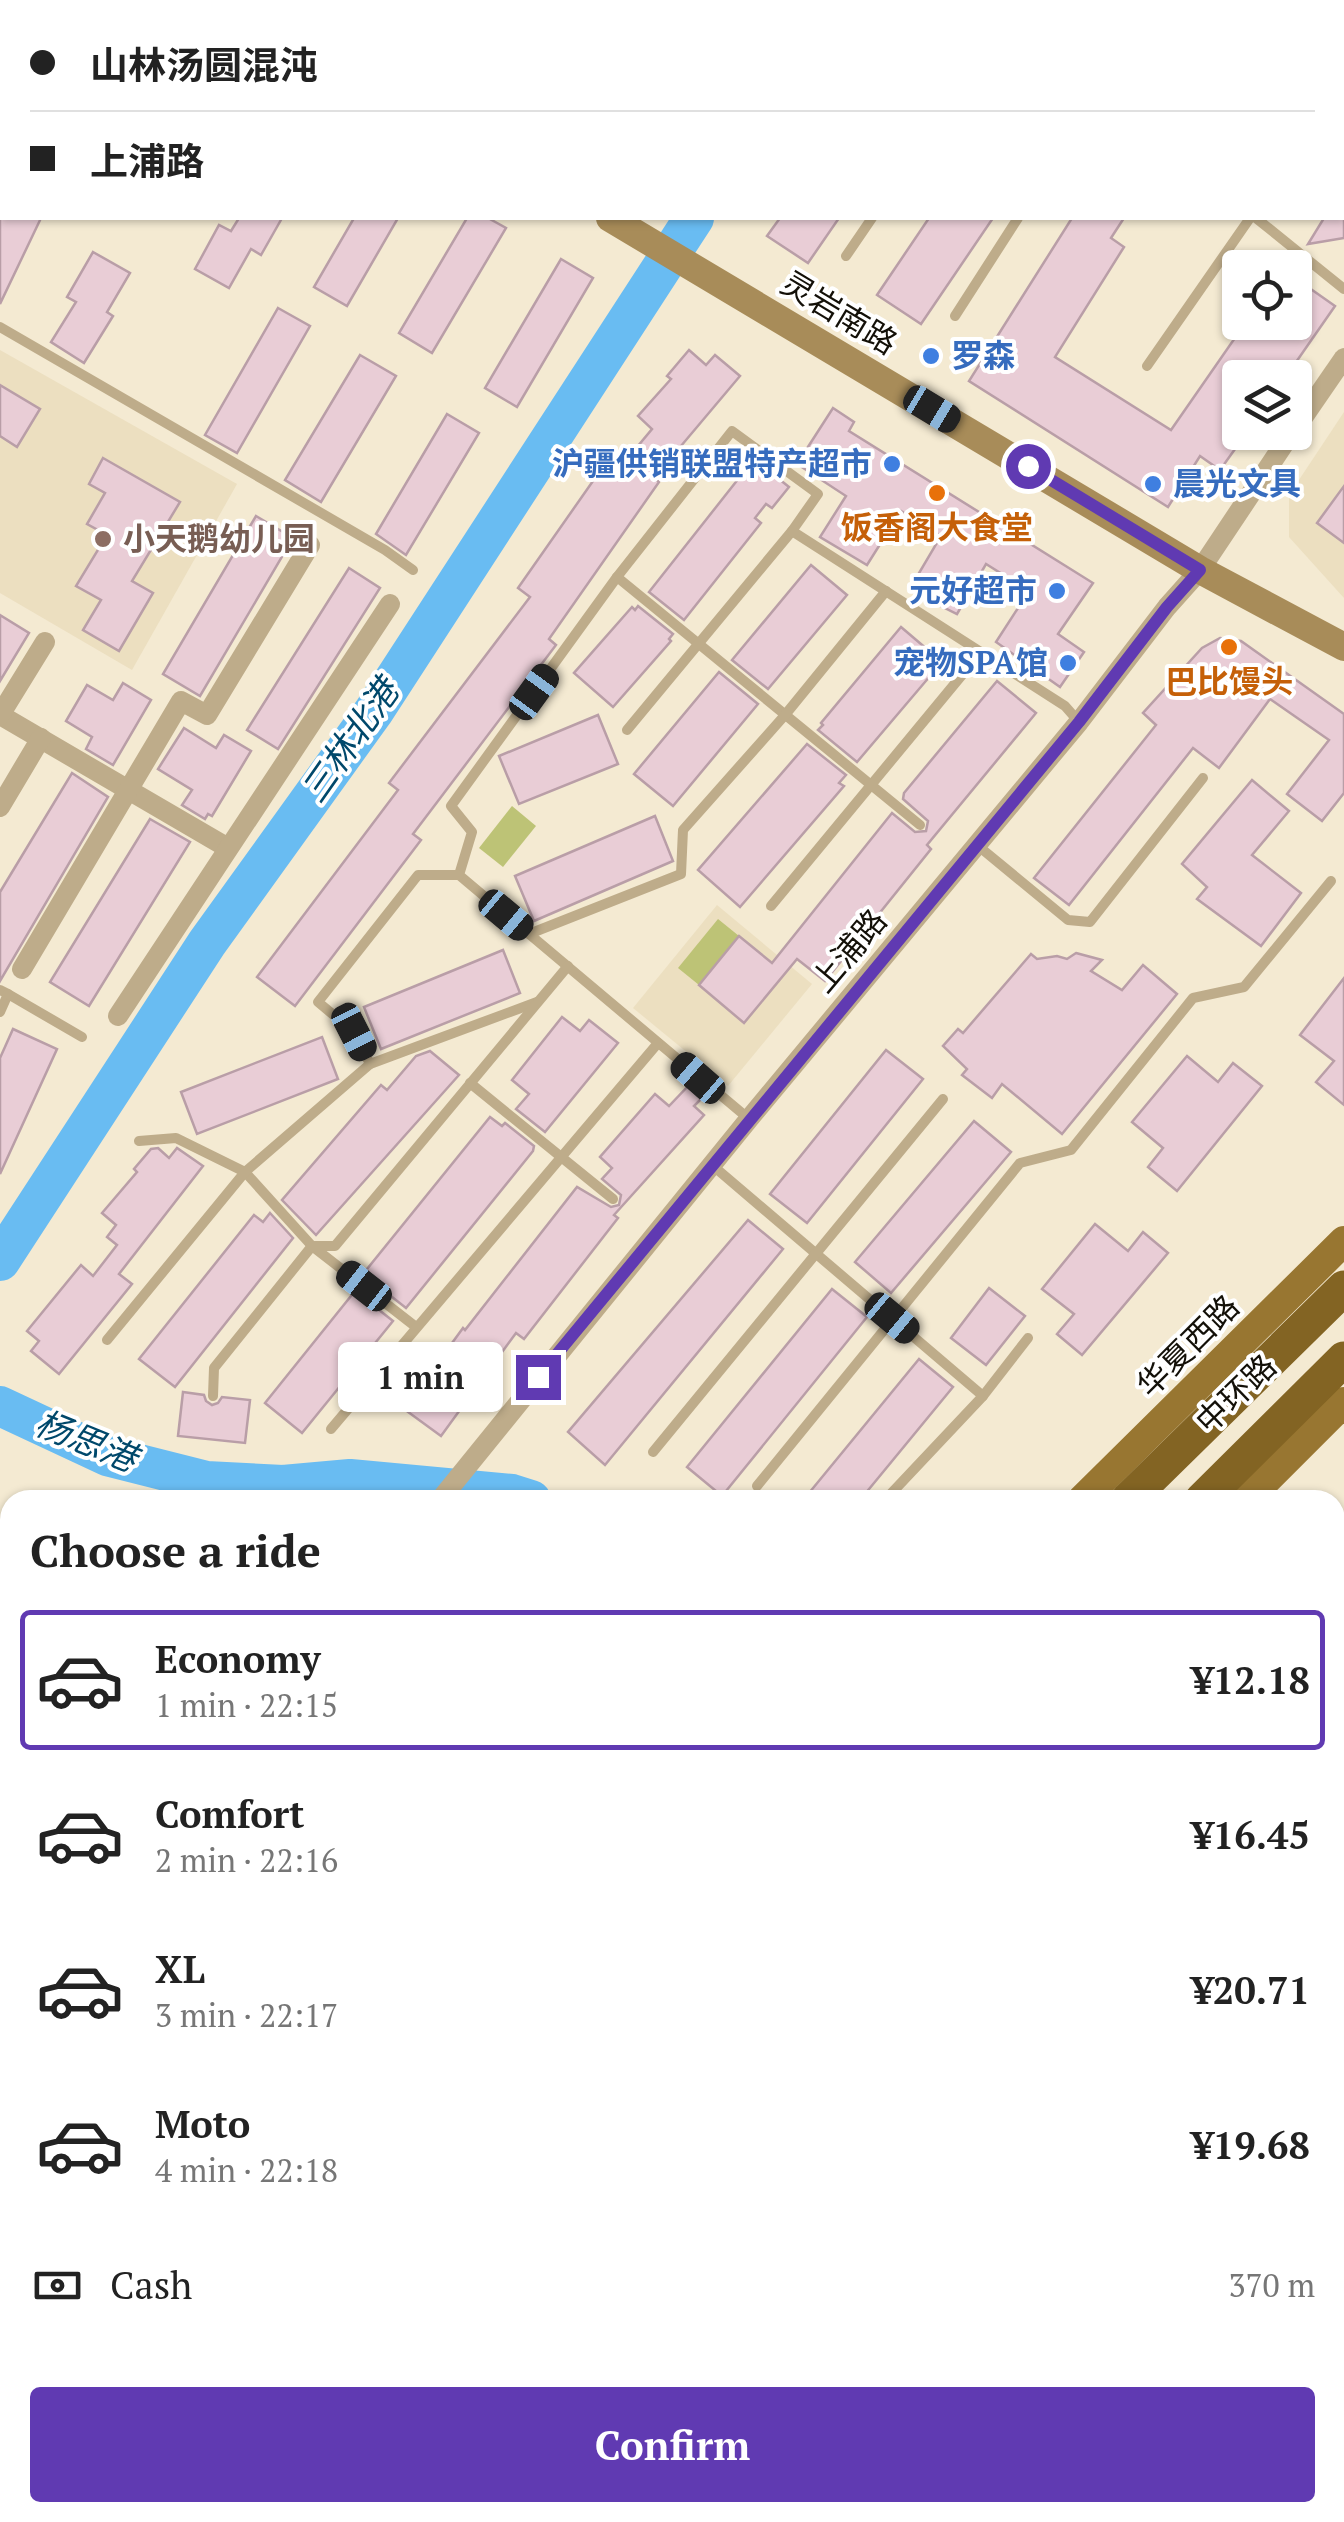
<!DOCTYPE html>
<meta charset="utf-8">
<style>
:root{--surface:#fff;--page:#f2f2f2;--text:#222;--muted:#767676;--line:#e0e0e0;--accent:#603ab2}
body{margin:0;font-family:"PT Serif","Noto Sans SC",serif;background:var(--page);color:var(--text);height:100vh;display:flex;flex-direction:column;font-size:38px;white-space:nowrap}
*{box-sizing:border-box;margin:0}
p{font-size:32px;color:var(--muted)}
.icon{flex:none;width:55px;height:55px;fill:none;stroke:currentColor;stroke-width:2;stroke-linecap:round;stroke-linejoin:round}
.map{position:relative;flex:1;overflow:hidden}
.panel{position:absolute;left:0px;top:1490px;width:1345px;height:1032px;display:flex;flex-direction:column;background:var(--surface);border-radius:30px 30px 0 0;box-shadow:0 2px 8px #0004}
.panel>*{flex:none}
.top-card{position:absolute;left:0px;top:0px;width:1345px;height:220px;box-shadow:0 2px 8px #0004;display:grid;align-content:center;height:220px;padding:0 30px;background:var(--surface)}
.controls{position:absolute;left:1222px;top:250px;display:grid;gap:20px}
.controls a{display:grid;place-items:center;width:90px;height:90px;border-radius:10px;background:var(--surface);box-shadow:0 2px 8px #0004;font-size:50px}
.end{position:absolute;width:45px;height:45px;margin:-22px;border:12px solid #603ab2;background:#fff;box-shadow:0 0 0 5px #fff}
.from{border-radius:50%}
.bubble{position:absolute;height:70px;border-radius:10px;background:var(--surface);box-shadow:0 2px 8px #0004;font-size:32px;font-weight:700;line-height:70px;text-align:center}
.car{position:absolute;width:30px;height:60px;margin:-30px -15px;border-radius:12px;box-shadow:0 0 8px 2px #0007;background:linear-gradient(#222 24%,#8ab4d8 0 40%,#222 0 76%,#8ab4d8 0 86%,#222 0)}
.top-card b{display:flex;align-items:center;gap:35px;height:95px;font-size:38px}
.top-card b+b{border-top:2px solid var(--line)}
.top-card i{width:25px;height:25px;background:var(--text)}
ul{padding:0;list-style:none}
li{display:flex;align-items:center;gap:30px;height:140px;margin:0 20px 15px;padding:0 10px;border:5px solid transparent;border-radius:10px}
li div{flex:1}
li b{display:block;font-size:38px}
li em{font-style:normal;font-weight:700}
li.selected{border-color:var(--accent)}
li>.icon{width:90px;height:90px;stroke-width:1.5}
h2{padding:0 30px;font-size:45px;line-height:120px}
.pay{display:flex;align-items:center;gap:25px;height:110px;padding:0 30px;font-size:38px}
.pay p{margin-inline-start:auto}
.cta{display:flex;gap:20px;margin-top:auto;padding:20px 30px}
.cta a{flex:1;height:115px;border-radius:10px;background:var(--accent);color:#fff;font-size:40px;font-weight:700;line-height:115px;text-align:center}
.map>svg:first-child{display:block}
.built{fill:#ecdfc0}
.green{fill:#bdc376}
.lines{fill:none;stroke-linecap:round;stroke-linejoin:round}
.river{stroke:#69bcf2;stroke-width:40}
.building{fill:#e9cdd6;stroke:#b99ea7;stroke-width:2.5}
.lane{stroke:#beac8a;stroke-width:10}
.street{stroke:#beac8a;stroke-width:20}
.secondary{stroke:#a88c59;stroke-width:28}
.primary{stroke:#987631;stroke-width:30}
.highway{stroke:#836423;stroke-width:35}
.route{stroke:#603ab2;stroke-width:12}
.shop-dot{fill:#3f7fe0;stroke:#fff;stroke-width:4}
.food-dot{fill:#e8710a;stroke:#fff;stroke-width:4}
.education-dot{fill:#8d6e63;stroke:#fff;stroke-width:4}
.labels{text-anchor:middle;stroke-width:8;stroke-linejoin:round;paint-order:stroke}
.street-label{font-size:32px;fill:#131008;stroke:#fff}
.shop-label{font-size:32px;font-weight:bold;fill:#366cbe;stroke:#fff;text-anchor:end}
.food-label{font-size:32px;font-weight:bold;fill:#c56008;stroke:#fff}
.education-label{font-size:32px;font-weight:bold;fill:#785e54;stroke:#fff;text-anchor:start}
.water-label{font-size:35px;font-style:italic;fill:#00486b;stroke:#fff}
</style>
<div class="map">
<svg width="1344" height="2522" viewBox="0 0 1344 2522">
<rect width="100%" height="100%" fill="#f4ead2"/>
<!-- built -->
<g class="built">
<path d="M0,350L237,484L132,670L0,593Z"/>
<path d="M1344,412V598L1289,537V495Z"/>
<path d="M717,905L812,984L728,1086L633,1008Z"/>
</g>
<!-- green -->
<g class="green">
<path d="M512,806L536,826L503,867L479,848Z"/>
<path d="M718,919L739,936L699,985L678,968Z"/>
</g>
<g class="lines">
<!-- river -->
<g class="river">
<path d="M834,2L836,0"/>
<path d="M0,1261L207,943L374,711L694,218"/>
<path d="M0,1406L107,1456L206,1481L283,1485L350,1479L512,1494L531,1500"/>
<path d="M1335,1718L1344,1724"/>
</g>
</g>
<!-- building -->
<g class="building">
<path d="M0,218H41L0,304Z"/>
<path d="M239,218H282L261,255L251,249L229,288L195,269L219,225L231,231Z"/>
<path d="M354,218H398L347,306L314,287Z"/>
<path d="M467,218H488L506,228L432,353L399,333Z"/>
<path d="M780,218H839L808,263L767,236Z"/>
<path d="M929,218H993L921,324L877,295Z"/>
<path d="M1072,218H1124L1111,238L1124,247L1055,357L1171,430L1246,322H1295V278L1335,306L1285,378H1240V442L1220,470L1200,456L1168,507L969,381Z"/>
<path d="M1324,218H1344V238L1308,244Z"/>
<path d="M93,252L130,273L107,312L113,316L84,363L51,342L76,302L67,297Z"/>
<path d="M561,259L593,278L517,407L485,388Z"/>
<path d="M278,308L310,326L237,453L205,435Z"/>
<path d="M689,350L706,365L715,355L740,376L654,478L659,482L549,639L556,645L413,834L421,840L295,1006L257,977L398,790L389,783L530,597L518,588L614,451L627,459L652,429L638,416L671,379L667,376Z"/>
<path d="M360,355L396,376L321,502L285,480Z"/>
<path d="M0,385L40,409L17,447L0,436Z"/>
<path d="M833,408L854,422L849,431L1093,583L1058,634L1084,652L1060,687L996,642L1029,591L986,564L957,614L909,590L941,536L901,511L867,565L820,537L846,496L797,464Z"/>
<path d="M447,414L479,433L406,555L376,534Z"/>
<path d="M103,458L180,502L132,581L153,593L119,651L83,630L101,600L76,586L107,535L87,524L105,493L89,484Z"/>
<path d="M754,459L789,487L772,508L766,504L755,518L761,523L684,620L649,592Z"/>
<path d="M1344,486V543L1317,523Z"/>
<path d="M256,516L293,538L200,696L163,674Z"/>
<path d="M811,565L847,595L768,689L732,660Z"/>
<path d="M349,568L380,588L278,749L247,730Z"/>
<path d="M638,606L673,634L669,639L671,641L613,707L574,673L632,607L635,610Z"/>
<path d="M0,615L29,633L0,681Z"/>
<path d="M901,627L942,662L857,762L818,730L823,725L821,723Z"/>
<path d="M1220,638L1241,641L1344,714V793L1322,821L1287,794L1329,740L1270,699L1219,768L1193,748L1069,905L1034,878L1156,725L1143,713L1202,648Z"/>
<path d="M719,672L758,704L673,806L634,774Z"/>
<path d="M997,681L1036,713L927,845L931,849L825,981L797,959L744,1023L699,985L739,936L772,963L892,813L915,832L926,831L928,821L903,799L904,793Z"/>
<path d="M123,683L151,700L113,765L86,749L92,737L66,721L87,685L113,700Z"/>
<path d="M598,715L618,764L519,804L499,756Z"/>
<path d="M184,728L216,748L224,735L251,751L212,816L208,814L205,819L182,805L192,790L158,769Z"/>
<path d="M807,744L846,775L839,783L844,786L740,907L698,870Z"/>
<path d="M72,773L108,797L0,981V892Z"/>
<path d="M1252,780L1289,811L1252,855L1301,893L1261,946L1197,899L1207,887L1182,864Z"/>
<path d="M655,816L673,861L534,921L515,876Z"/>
<path d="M150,819L190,842L89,1006L50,982Z"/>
<path d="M503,950L520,993L381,1049L364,1007Z"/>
<path d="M1076,953L1102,960L1091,971L1122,990L1143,965L1177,994L1062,1134L1002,1084L992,1098L962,1075L967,1069L943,1046L958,1029L963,1033L1031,954L1037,959L1057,956L1067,959Z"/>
<path d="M1344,978V1105L1316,1082L1334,1061L1300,1035Z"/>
<path d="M562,1017L580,1031L589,1020L618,1043L545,1132L516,1109L529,1094L512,1080Z"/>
<path d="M13,1029L57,1049L0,1174V1058Z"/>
<path d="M322,1037L338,1079L197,1134L181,1092Z"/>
<path d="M886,1050L923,1079L807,1223L770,1194Z"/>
<path d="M430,1051L459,1075L316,1235L282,1200L381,1085L387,1090L416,1056Z"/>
<path d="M1187,1056L1218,1082L1233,1063L1262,1086L1177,1191L1148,1167L1163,1148L1132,1122Z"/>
<path d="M692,1082L706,1094L694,1106L704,1115L614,1215L618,1218L524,1339L516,1333L441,1436L404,1409L463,1328L465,1330L577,1187L611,1207L619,1205L621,1195L602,1179L612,1168L600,1157L655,1094L669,1106Z"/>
<path d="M490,1117L502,1126L505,1123L534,1146L533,1151L406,1308L363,1274Z"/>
<path d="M974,1121L1011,1152L891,1293L855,1262Z"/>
<path d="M158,1148L169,1158L177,1148L203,1166L119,1274L132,1284L59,1374L31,1351L39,1341L27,1331L81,1265L93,1276L117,1245L107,1237L116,1225L102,1213L137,1172L134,1169L151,1149Z"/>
<path d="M270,1213L293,1238L175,1387L139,1359L254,1215L263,1222Z"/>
<path d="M748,1220L783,1249L605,1465L568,1432Z"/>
<path d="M1095,1224L1128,1251L1143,1232L1168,1253L1082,1355L1057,1334L1074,1314L1042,1289Z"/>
<path d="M989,1288L1025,1316L986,1365L951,1338Z"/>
<path d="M832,1289L867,1317L722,1496L687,1467Z"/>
<path d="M355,1291L393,1321L302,1433L265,1403Z"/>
<path d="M919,1359L953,1387L860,1500H818L809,1493Z"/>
<path d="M183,1392L204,1395L206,1401L212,1405L218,1403L222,1397L250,1400L245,1443L178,1436Z"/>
</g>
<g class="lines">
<!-- lane -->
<g class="lane">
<path d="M1137,2L1139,0"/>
<path d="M1262,2L1265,0"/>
<path d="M1342,84L1344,82"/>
<path d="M1256,218L1344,289"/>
<path d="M846,256L872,218"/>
<path d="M955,316L1018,218"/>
<path d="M0,327L385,550L413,570"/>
<path d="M1147,366L1250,218"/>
<path d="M617,577L920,825"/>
<path d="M627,730L792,531"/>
<path d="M977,845L1068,920L1090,922L1203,778"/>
<path d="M771,906L981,652"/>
<path d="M529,934L681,874L683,830L785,715L886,591"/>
<path d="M0,990L8,994L0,1012"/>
<path d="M8,994L82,1037"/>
<path d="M370,1064L537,1002"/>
<path d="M470,1083L613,1199"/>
<path d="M749,1119L459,875L472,832L451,806L617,577L732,431L818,494L792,531L1065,706L1079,722"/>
<path d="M139,1141L176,1138L245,1172L312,1246L416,1327"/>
<path d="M712,1165L983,1396"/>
<path d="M107,1340L245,1172L370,1064L354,1032L318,1002L418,875H459"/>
<path d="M213,1396L214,1368L312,1246H335L568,966"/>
<path d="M331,1429L658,1043"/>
<path d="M653,1452L943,1099"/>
<path d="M757,1486L1020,1163L1071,1150L1193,998L1244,987L1331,881"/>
<path d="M885,1500L983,1396L1028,1338"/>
</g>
<!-- street -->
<g class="street">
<path d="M30,2L32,0"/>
<path d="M0,59L2,54"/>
<path d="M1295,429L1344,358"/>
<path d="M0,715L228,848"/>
<path d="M0,715L45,642"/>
<path d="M0,807L41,738"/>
<path d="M22,969L181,701L207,715L310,545"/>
<path d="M118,1016L390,604"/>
<path d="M440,1500L749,1119L1079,722L1167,607L1200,570L1292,432"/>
</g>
<!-- secondary -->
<g class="secondary">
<path d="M244,0L248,2"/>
<path d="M610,218L1200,570L1344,647"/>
</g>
<!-- primary -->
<g class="primary">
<path d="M1082,1500L1344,1241"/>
<path d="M1246,1500L1344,1402"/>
<path d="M225,2522L234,2512"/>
</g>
<!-- highway -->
<g class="highway">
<path d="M1128,1500L1344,1288"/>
<path d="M1202,1500L1344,1359"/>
<path d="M45,2522L55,2512"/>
<path d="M91,2522L101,2512"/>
<path d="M161,2522L171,2512"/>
<path d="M260,2522L269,2512"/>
</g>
</g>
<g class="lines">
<!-- route -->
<path class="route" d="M538,1377L1079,722L1167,607L1200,570L1028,466"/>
</g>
<!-- markers -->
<g class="shop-dot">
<circle cx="931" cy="356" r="10"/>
<circle cx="892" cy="464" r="10"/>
<circle cx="1153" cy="484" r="10"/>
<circle cx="1057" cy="591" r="10"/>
<circle cx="1068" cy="663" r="10"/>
</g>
<g class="food-dot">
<circle cx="937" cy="493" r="10"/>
<circle cx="1229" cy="647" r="10"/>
</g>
<circle class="education-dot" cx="103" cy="539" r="10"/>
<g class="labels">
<!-- street labels -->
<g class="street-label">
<text transform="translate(839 313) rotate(31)" y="11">灵岩南路</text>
<text transform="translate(849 951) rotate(-50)" y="11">上浦路</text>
<text transform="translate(1188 1346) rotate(-45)" y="11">华夏西路</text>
<text transform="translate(1236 1394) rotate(-44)" y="11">中环路</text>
</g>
<!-- shop labels -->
<g class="shop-label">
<text x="951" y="367" text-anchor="start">罗森</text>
<text x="872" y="475">沪疆供销联盟特产超市</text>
<text x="1173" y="495" text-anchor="start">晨光文具</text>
<text x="1037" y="602">元好超市</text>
<text x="1048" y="674">宠物SPA馆</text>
</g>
<!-- food labels -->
<g class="food-label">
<text x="937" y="539">饭香阁大食堂</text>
<text x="1229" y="693">巴比馒头</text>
</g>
<!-- education labels -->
<g class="education-label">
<text x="123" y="550">小天鹅幼儿园</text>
</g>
<!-- water labels -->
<g class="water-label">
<text transform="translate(350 741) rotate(-55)" y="12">三林北港</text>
<text transform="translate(86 1441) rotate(22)" y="12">杨思港</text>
</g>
</g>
</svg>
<div class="controls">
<a><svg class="icon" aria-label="locate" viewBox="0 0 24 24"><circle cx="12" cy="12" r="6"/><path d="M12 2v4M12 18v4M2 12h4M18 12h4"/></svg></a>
<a><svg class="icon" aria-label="layers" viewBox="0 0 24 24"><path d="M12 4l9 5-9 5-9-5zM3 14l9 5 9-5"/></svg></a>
</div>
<i class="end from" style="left:1028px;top:466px"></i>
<i class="end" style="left:538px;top:1377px"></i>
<div class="bubble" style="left:338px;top:1342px;width:165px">1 min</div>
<i class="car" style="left:932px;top:409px;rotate:121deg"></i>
<i class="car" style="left:534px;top:692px;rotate:36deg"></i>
<i class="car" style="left:506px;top:915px;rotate:130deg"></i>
<i class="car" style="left:354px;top:1032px;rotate:153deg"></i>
<i class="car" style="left:698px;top:1078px;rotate:311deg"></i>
<i class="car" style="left:364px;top:1286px;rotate:308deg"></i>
<i class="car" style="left:892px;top:1318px;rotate:130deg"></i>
<div class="top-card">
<b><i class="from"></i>山林汤圆混沌</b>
<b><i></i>上浦路</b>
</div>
<section class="panel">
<h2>Choose a ride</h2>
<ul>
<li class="selected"><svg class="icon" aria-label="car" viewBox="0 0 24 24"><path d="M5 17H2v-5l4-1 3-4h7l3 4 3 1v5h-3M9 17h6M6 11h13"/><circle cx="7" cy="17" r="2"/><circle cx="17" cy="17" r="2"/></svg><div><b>Economy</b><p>1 min · 22:15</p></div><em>¥12.18</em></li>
<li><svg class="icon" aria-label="car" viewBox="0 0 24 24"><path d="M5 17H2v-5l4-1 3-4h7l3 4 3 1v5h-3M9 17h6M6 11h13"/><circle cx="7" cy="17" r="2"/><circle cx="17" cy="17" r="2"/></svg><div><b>Comfort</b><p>2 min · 22:16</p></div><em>¥16.45</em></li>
<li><svg class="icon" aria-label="car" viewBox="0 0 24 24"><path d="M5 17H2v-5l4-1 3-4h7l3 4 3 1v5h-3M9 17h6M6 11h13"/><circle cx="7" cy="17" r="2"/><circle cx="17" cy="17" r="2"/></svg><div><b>XL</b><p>3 min · 22:17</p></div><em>¥20.71</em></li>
<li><svg class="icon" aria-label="car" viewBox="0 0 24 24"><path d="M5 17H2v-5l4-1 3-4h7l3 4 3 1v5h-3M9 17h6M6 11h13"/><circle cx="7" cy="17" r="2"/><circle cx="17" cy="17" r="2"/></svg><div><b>Moto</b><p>4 min · 22:18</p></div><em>¥19.68</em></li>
</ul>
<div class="pay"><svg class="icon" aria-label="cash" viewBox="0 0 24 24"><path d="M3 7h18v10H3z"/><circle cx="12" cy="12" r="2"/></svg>Cash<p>370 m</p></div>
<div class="cta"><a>Confirm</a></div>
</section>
</div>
